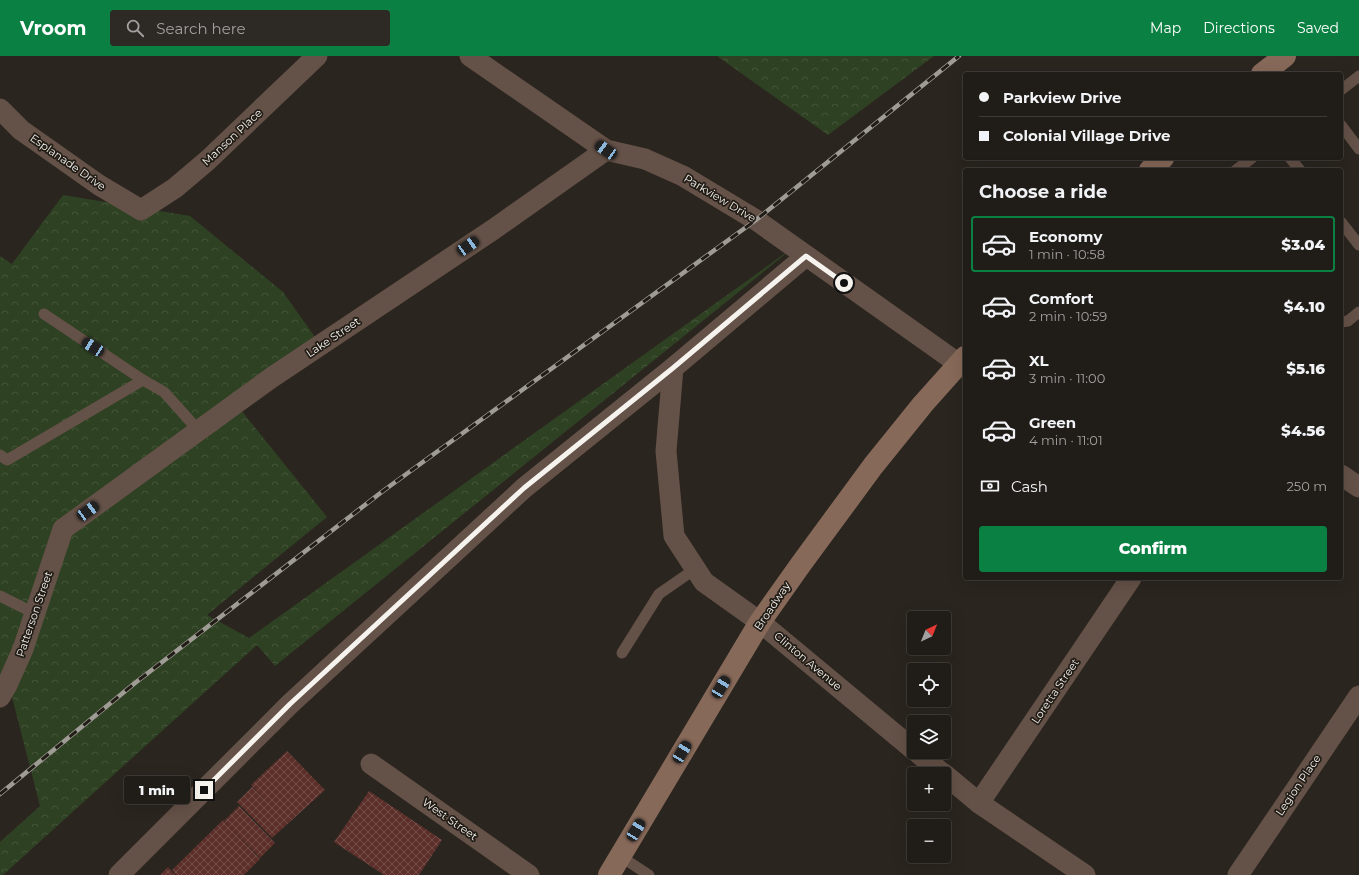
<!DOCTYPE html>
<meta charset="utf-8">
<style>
:root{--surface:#201c17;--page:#2d2924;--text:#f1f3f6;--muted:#a2a1a1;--line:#3d3a36;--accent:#0b8043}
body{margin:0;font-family:Montserrat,sans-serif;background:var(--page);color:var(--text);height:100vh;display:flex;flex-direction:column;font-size:15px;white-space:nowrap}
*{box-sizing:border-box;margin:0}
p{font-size:13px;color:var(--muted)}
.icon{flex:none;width:22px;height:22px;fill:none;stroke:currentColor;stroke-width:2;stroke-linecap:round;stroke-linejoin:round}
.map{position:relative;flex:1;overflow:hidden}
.sheet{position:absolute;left:963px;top:112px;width:380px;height:412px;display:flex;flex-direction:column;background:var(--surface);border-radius:4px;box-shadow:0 4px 16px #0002,0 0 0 1px var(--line)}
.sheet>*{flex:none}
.banner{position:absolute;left:963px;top:16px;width:380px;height:88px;border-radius:4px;box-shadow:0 4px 16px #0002,0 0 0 1px var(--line);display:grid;align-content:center;height:88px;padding:0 16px;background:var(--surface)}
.needle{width:26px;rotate:43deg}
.fabs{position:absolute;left:907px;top:555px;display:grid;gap:8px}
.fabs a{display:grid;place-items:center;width:44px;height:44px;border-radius:4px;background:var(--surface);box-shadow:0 4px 16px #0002,0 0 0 1px var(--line);font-size:20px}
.end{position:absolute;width:18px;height:18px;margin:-9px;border:5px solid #f6f3ee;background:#111;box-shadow:0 0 0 2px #111}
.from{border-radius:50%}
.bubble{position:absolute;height:28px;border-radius:4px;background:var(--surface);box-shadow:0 4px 16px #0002,0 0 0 1px var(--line);font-size:13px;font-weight:800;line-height:28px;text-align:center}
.car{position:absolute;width:12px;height:24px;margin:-12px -6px;border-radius:5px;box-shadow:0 0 3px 1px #0007;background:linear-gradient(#222 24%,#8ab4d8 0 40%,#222 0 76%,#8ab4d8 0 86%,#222 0)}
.banner b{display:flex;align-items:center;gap:14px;height:38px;font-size:15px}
.banner b+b{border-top:1px solid var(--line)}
.banner i{width:10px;height:10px;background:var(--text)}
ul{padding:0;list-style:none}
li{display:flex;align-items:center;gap:12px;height:56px;margin:0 8px 6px;padding:0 8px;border:2px solid transparent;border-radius:4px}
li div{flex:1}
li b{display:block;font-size:15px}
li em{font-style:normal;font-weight:800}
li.active{border-color:var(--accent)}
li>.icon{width:36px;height:36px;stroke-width:1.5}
h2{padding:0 16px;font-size:18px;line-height:48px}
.pay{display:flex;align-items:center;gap:10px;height:44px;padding:0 16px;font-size:15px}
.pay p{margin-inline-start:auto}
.action{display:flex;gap:8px;margin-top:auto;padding:8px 16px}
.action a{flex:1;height:46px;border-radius:4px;background:var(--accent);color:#fff;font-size:16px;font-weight:800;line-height:46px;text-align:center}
header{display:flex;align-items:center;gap:24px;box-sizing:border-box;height:56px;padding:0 20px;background:var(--accent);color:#fff}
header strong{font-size:19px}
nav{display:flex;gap:22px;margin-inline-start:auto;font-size:14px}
.search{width:280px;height:36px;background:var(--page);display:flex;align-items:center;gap:10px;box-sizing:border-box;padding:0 14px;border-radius:4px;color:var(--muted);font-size:15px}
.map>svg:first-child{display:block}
.forest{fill:url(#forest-crowns)}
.building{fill:url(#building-cross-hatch)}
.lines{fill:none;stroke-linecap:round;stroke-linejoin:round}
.lane{stroke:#645147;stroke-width:11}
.street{stroke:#645147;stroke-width:21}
.secondary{stroke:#876959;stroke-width:22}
.rail-casing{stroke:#9f9b95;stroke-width:4.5}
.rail{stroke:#211c15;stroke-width:3;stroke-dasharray:9;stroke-linecap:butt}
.route{stroke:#f6f3ee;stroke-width:5}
.labels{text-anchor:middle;stroke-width:3.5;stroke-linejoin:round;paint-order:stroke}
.street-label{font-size:11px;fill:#f6f3ee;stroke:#211c15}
</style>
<header>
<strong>Vroom</strong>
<div class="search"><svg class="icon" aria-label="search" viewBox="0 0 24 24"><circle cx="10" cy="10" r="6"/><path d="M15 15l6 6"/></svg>Search here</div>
<nav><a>Map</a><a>Directions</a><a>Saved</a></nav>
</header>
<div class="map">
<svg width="1359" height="819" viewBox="0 0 1359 819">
<defs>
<pattern id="forest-crowns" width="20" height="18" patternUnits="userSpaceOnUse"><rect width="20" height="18" fill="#2f4123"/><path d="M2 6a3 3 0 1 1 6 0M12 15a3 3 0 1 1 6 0" fill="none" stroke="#445438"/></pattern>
<pattern id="building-cross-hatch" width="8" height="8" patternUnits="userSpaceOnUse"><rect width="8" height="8" fill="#5c2f2a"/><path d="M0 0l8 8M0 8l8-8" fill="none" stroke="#744e49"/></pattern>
</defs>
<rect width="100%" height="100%" fill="#2a251f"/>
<!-- forest -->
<g class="forest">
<path d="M717,0H934L828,79Z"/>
<path d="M63,139L190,160L283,236L320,288L232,343L327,461L207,559L249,582L798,188L275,610L257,589L3,819H0V786L40,750L12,641L0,632V200L12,208Z"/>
</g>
<!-- building -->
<g class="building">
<path d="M287,695L325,734L272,782L237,746L252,731L264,743L251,729Z"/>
<path d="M369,735L442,784L419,819H384L334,786Z"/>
<path d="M239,750L275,787L260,802L224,765Z"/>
<path d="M223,764L260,803L244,819H176L172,814Z"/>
<path d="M168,811L175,819H160Z"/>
</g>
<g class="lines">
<!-- lane -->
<g class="lane">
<path d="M1341,34L1359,20"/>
<path d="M1341,69L1359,93"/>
<path d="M1290,102L1300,114"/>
<path d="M1236,114L1252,102"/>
<path d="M1341,166L1359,189"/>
<path d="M1341,266L1348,265L1359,256"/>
<path d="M143,324L164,336L199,375"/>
<path d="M0,399L7,404L143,324L44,258"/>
<path d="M0,540L34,557"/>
<path d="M622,597L659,538L695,513"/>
<path d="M620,800L649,819"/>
</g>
<!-- street -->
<g class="street">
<path d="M470,0L606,94L645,103L683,120L756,164L959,308"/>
<path d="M0,53L21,74L99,129L141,154L175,132L208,104L317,0"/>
<path d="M673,312L666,395L674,480L704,526L760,566L914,694"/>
<path d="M1341,419L1359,431"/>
<path d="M0,641L7,629L23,593L63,473L271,322L494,173L606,94"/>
<path d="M917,696L943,718"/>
<path d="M371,708L529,819"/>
<path d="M944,718L979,747L1085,819"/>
<path d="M979,747L1131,522"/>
<path d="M119,819L290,648L524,432L673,312L806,200"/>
<path d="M1238,819L1359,640"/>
</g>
<!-- secondary -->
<g class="secondary">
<path d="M1262,18L1285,0"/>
<path d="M1150,114L1163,102"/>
<path d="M609,819L760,566L801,508L873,410L923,348L965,301"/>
</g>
<defs>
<path id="rail" d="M0,738L135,627L383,435L756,164L959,0"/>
</defs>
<!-- rail casing -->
<use href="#rail" class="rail-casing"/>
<!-- rail -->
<use href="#rail" class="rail"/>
</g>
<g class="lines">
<!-- route -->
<path class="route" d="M204,734L290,648L524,432L673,312L806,200L844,227"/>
</g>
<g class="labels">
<!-- street labels -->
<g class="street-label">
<text transform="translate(232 81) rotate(-43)" y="4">Manson Place</text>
<text transform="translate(68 106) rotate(35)" y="4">Esplanade Drive</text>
<text transform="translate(720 142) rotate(31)" y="4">Parkview Drive</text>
<text transform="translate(333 281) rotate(-34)" y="4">Lake Street</text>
<text transform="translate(772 550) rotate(-56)" y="4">Broadway</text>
<text transform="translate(34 558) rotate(-71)" y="4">Patterson Street</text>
<text transform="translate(808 605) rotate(40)" y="4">Clinton Avenue</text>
<text transform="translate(1055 635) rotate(-56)" y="4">Loretta Street</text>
<text transform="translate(1298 729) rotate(-56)" y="4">Legion Place</text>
<text transform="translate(450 763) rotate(35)" y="4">West Street</text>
</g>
</g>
</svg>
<div class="fabs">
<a><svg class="needle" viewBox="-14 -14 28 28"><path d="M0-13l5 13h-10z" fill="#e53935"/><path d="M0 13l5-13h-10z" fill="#a2a1a1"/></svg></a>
<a><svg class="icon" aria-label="locate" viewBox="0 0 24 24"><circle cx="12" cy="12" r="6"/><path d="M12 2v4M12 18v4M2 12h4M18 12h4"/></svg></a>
<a><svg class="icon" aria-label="layers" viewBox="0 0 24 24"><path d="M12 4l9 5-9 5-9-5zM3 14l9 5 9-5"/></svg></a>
<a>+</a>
<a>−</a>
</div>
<i class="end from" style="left:844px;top:227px"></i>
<i class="end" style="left:204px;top:734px"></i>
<div class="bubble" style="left:124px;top:720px;width:66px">1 min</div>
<i class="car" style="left:606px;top:94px;rotate:305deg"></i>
<i class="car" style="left:468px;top:190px;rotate:56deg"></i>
<i class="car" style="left:93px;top:291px;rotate:303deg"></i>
<i class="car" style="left:88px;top:455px;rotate:54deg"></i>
<i class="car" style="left:721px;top:631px;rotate:31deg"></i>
<i class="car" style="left:682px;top:696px;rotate:31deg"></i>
<i class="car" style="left:636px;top:774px;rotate:31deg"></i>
<div class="banner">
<b><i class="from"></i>Parkview Drive</b>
<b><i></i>Colonial Village Drive</b>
</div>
<section class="sheet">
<h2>Choose a ride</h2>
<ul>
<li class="active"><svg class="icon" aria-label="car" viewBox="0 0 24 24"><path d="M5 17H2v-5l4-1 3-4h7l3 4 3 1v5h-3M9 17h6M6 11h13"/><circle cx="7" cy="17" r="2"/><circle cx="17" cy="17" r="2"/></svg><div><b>Economy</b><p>1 min · 10:58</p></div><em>$3.04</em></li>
<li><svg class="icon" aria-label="car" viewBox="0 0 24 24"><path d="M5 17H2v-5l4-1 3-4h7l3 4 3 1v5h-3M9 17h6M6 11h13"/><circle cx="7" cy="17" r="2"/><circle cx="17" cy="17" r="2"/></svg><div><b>Comfort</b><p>2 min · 10:59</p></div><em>$4.10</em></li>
<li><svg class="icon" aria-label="car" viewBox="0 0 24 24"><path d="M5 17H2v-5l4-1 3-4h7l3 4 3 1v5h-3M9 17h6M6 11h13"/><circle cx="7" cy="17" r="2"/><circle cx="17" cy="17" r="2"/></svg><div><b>XL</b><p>3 min · 11:00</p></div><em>$5.16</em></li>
<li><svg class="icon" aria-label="car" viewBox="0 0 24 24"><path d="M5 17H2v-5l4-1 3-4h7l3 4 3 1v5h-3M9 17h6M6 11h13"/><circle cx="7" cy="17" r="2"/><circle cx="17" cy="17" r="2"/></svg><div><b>Green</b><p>4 min · 11:01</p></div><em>$4.56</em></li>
</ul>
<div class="pay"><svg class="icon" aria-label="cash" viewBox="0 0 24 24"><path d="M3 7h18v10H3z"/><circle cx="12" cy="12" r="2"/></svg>Cash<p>250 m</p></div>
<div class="action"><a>Confirm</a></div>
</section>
</div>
